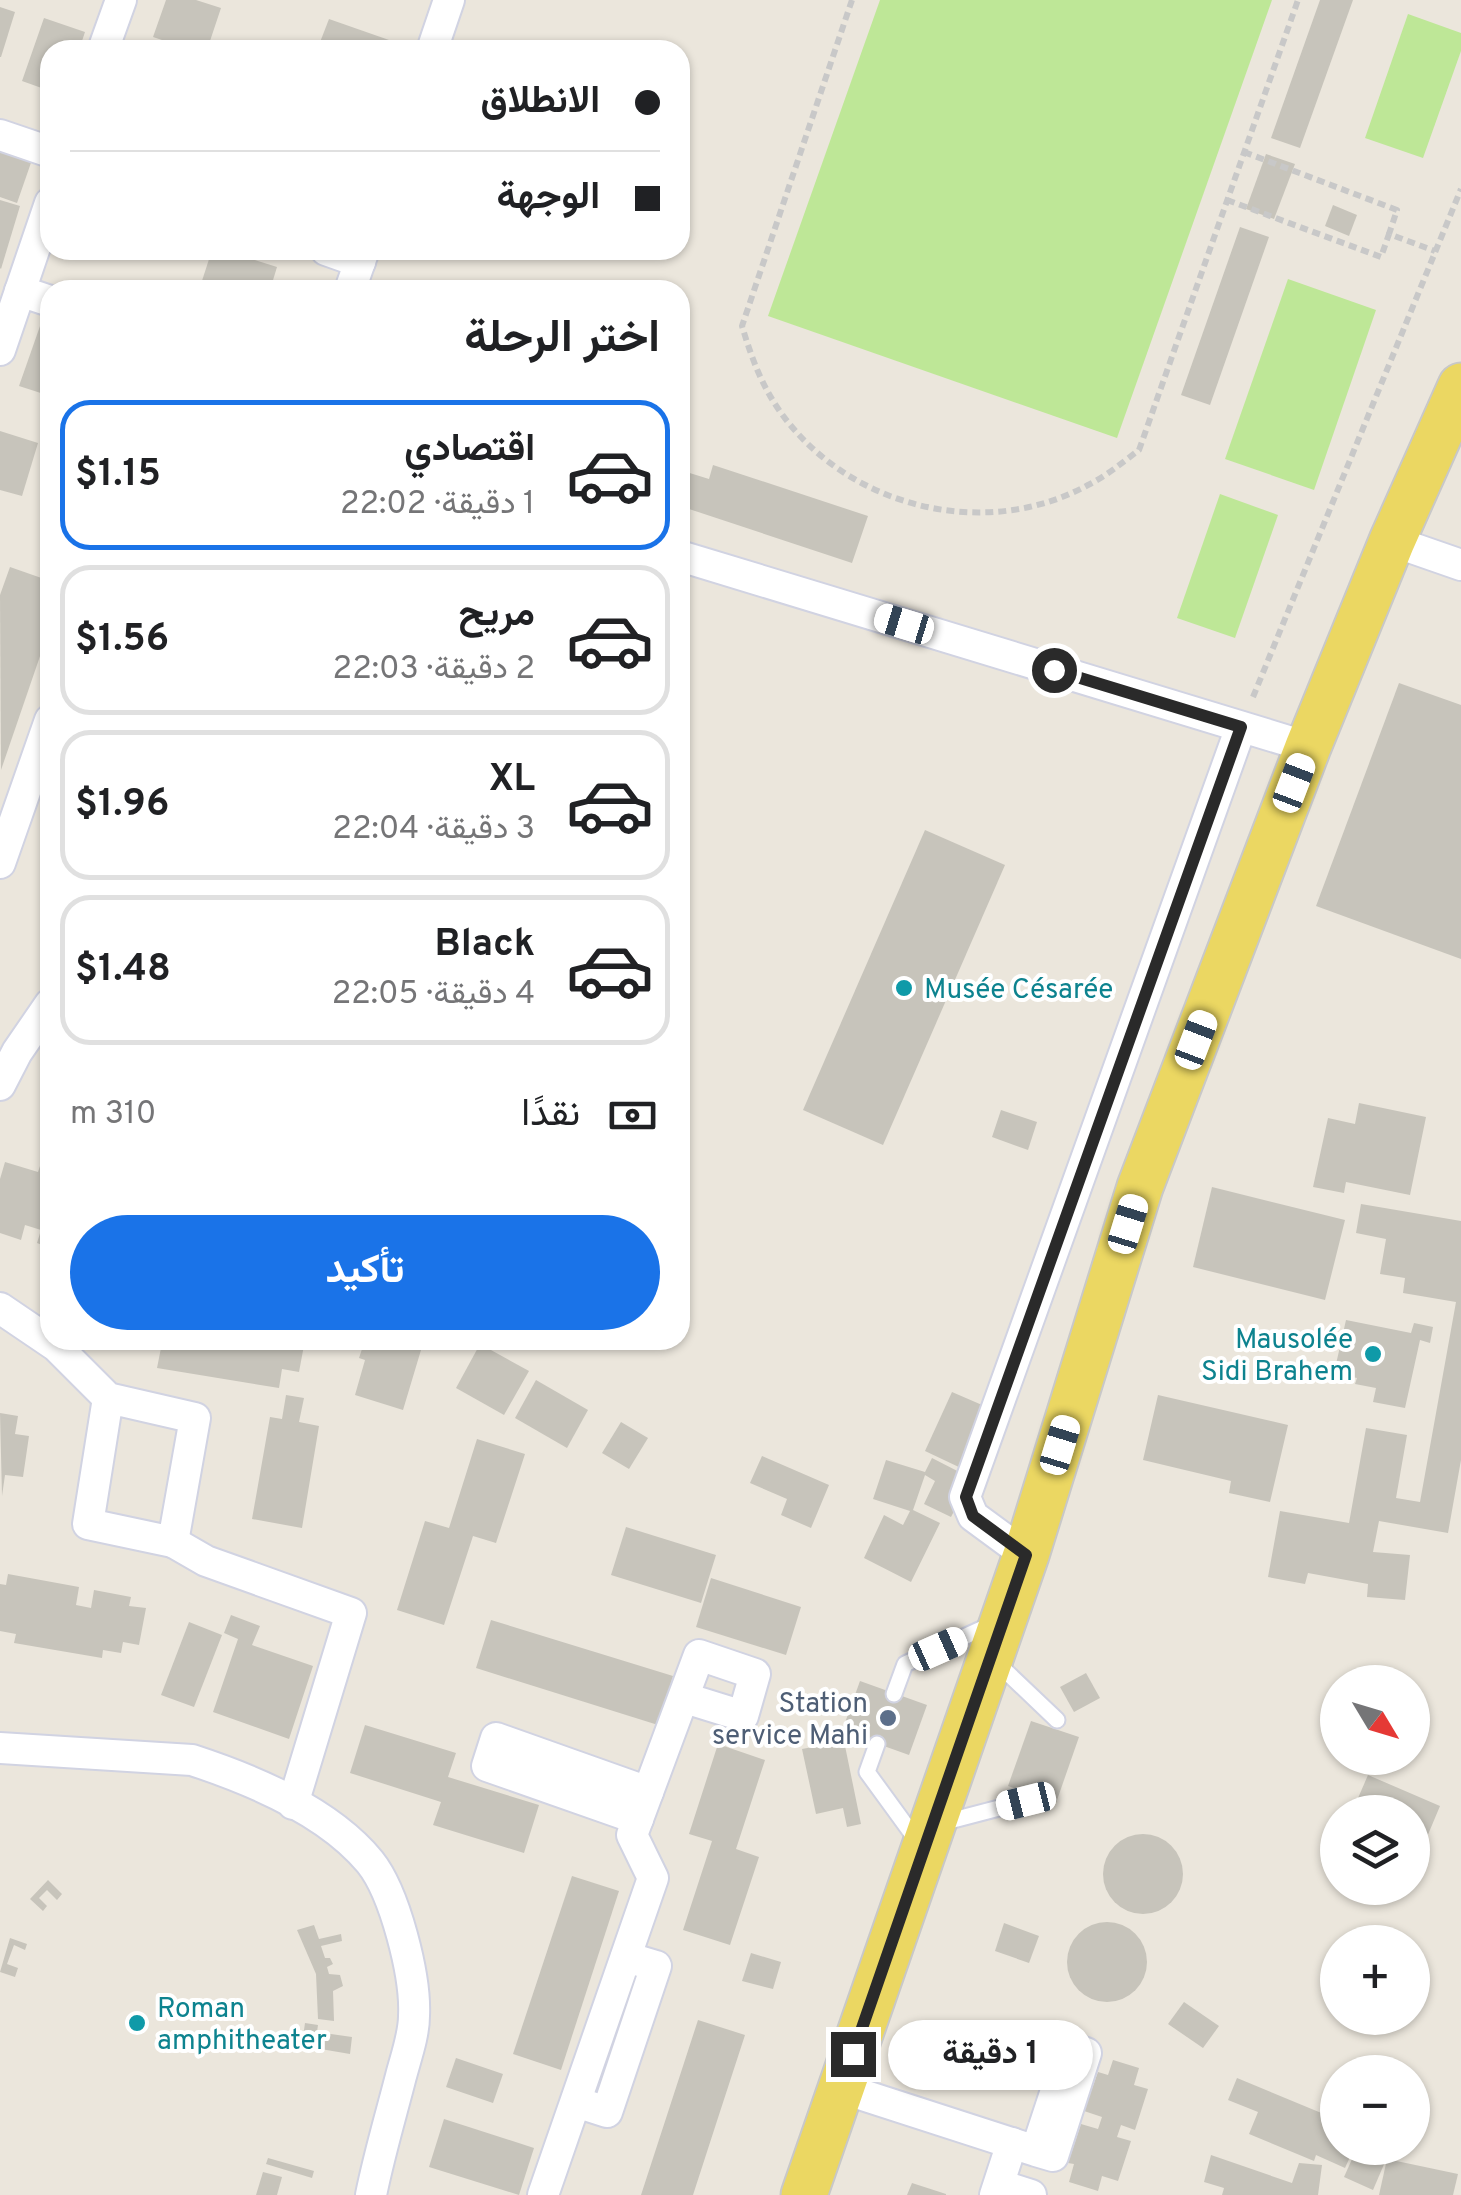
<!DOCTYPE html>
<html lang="ar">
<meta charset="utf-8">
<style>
:root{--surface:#fff;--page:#f2f2f2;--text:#202124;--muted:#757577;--line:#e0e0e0;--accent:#1a73e8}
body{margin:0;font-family:Overpass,Vazirmatn,sans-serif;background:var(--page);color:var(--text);direction:rtl;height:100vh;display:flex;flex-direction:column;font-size:38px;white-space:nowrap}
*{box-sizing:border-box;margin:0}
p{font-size:32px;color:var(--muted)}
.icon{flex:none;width:55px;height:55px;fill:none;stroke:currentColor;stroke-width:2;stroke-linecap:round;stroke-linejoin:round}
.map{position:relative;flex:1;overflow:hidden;direction:ltr}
.sheet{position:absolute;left:40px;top:280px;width:650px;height:1070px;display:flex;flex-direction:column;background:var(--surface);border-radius:30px;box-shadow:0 2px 8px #0004;direction:rtl}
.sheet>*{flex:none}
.banner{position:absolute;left:40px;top:40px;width:650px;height:220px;border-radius:30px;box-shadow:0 2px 8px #0004;direction:rtl;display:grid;align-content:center;height:220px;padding:0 30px;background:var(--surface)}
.needle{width:65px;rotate:128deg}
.controls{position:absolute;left:1320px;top:1665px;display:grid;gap:20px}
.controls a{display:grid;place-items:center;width:110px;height:110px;border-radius:50%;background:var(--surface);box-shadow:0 2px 8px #0004;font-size:50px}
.end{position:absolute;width:45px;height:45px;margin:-22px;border:12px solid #2a2a2a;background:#fff;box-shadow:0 0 0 5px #fff}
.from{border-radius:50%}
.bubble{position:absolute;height:70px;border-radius:35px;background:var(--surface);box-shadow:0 2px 8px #0004;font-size:32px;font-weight:700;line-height:70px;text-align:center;direction:rtl}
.car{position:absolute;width:30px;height:60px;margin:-30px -15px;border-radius:12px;box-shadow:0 0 8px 2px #0007;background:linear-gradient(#fff 24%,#345 0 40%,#fff 0 76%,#345 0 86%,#fff 0)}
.banner b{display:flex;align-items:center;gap:35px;height:95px;font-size:38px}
.banner b+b{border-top:2px solid var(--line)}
.banner i{width:25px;height:25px;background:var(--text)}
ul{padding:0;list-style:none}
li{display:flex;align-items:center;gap:30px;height:150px;margin:0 20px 15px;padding:0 10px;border:5px solid var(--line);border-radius:30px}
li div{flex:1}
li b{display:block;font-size:38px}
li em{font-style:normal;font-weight:700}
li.current{border-color:var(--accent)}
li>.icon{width:90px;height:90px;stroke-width:1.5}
h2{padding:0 30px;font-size:45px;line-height:120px}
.pay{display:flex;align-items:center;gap:25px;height:110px;padding:0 30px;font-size:38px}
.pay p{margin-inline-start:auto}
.action{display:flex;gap:20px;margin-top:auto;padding:20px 30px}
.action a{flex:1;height:115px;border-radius:60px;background:var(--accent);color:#fff;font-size:40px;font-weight:700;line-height:115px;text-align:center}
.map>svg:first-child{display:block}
.pitch{fill:#bee797}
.building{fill:#c7c4bb}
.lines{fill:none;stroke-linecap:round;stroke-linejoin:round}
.service-casing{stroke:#d1d3e2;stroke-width:19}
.minor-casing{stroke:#d1d3e2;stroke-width:34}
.primary-casing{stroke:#c8c8c8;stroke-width:49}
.path{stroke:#c8c8c8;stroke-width:6;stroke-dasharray:8 5;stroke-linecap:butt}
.service{stroke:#fff;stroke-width:15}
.minor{stroke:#fff;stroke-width:30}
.primary{stroke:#ebd762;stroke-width:45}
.route{stroke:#2a2a2a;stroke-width:12}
.culture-dot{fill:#0f9aa8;stroke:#fff;stroke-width:4}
.service-dot{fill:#5c6f8a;stroke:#fff;stroke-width:4}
.labels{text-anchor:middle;stroke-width:8;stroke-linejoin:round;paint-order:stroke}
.culture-label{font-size:28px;fill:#0d838f;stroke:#fff;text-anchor:start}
.service-label{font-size:28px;fill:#4e5e75;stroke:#fff;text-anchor:end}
</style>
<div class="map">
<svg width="1461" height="2195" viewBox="0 0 1461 2195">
<rect width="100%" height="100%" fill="#ebe6dc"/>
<!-- pitch -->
<g class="pitch">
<path d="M880,0H1272L1117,438L768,316Z"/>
<path d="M1408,14L1461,33V51L1423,158L1365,138Z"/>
<path d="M1288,279L1376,310L1314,490L1225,459Z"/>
<path d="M1220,494L1278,515L1235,638L1177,618Z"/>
</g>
<!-- building -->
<g class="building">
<path d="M166,0H196L221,8L207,50H192L153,37Z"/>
<path d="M1320,0H1353L1300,148L1271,138Z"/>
<path d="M0,7L15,12L1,57H0Z"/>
<path d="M44,18L85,32L79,50H50V91L22,81Z"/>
<path d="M329,19L389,40L386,50H317Z"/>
<path d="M0,146L33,157L17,203L0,197Z"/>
<path d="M1266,154L1295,164L1274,219L1246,209Z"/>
<path d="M0,200L20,206L1,269L0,268Z"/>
<path d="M1333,205L1357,215L1349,236L1325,226Z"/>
<path d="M1240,227L1269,237L1210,405L1181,395Z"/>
<path d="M212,250H223L277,267L270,290H199Z"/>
<path d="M46,309L50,311V396L19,386Z"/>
<path d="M0,431L38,443L22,496L0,490Z"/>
<path d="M713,465L868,516L852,563L680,506V470L709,479Z"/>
<path d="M10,567L50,581V627L1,770L0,595Z"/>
<path d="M1399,683L1461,705V959L1316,906Z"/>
<path d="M925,830L1005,865L883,1145L803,1110Z"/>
<path d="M1359,1103L1426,1117L1410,1195L1346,1182L1344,1193L1313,1187L1328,1118L1355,1124Z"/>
<path d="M1001,1110L1037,1122L1028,1150L992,1137Z"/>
<path d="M43,1157L50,1159V1248L37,1243L41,1230L25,1225L21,1240L0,1233V1179L5,1162L38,1172Z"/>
<path d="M1212,1187L1345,1220L1325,1300L1193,1267Z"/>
<path d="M1361,1204L1461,1221V1460L1448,1533L1379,1521L1373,1552L1410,1555L1405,1600L1367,1597L1368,1584L1308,1573L1305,1584L1268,1577L1280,1511L1349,1523L1366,1428L1407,1435L1396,1498L1420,1502L1456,1302L1403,1293L1405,1278L1380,1274L1386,1239L1356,1233Z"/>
<path d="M1346,1320L1411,1333L1414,1323L1433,1327L1430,1343L1420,1340L1405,1408L1373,1402L1376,1388L1355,1384L1357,1378L1334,1373Z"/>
<path d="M146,1340H305L299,1372L282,1369L279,1388L157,1368L161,1348L145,1346Z"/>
<path d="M365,1340H424L403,1410L355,1395L365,1360L359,1358Z"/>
<path d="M480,1344L529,1371L504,1415L456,1388Z"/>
<path d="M536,1380L588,1410L567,1448L515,1418Z"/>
<path d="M952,1392L989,1408L982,1478L925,1451Z"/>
<path d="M286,1395L304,1398L299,1422L319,1426L302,1528L252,1519L270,1417L282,1419Z"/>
<path d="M1158,1395L1288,1425L1270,1502L1229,1493L1231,1481L1143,1460Z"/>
<path d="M0,1413L18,1416L15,1434L29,1436L23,1477L5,1475L2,1496Z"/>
<path d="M621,1422L648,1438L629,1469L602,1453Z"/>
<path d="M477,1439L525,1454L496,1543L473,1536L444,1625L397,1610L425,1521L449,1528Z"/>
<path d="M762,1456L829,1485L811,1528L781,1515L787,1499L750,1483Z"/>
<path d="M932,1458L971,1478L951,1517L924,1504L935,1481L925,1475L913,1510L940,1523L911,1582L864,1558L884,1515L903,1525L910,1511L873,1499L886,1460L925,1472Z"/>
<path d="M626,1527L716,1555L701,1603L611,1575Z"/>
<path d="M8,1574L79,1587L76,1605L91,1608L94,1590L131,1597L129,1606L146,1608L139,1645L123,1642L121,1653L103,1650L102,1658L14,1643L16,1634L0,1631V1584L6,1585Z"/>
<path d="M711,1578L801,1607L786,1655L696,1627Z"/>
<path d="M231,1615L260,1626L252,1645L313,1666L289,1739L213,1712L238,1639L224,1633Z"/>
<path d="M491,1620L673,1676L658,1725L476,1668Z"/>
<path d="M189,1622L222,1635L194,1707L161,1695Z"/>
<path d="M1086,1673L1100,1698L1074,1712L1060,1687Z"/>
<path d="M860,1681L927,1705L909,1755L842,1731Z"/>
<path d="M1031,1721L1079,1737L1056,1803L1008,1786Z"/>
<path d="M365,1725L456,1753L448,1777L539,1805L524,1853L433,1825L441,1802L350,1773Z"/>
<path d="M844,1741L861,1824L847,1827L843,1808L816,1814L802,1749Z"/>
<path d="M718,1744L765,1760L736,1849L759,1857L730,1945L683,1930L712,1841L689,1834Z"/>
<path d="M1368,1775L1440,1806L1419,1856L1412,1853V1812H1352Z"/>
<circle cx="1143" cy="1874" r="40"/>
<path d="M572,1876L619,1891L561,2070L513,2054Z"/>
<path d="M48,1880L62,1894L57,1900L47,1890L39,1898L47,1906L43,1911L30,1899Z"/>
<circle cx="1107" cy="1962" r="40"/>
<path d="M1004,1923L1039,1936L1029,1963L995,1951Z"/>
<path d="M314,1925L319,1939L341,1934L342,1941L321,1946L325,1958H330L333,1964L327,1967L329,1974L340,1975L343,1986L333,1991L334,2021L318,2019L316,1974L297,1930Z"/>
<path d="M10,1938L27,1944L25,1950L14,1945L7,1964L18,1968L15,1977L0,1972Z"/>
<path d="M751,1953L781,1962L773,1989L742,1981Z"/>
<path d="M1184,2002L1219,2026L1203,2048L1168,2024Z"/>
<path d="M698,2020L745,2035L716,2124L693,2195H641Z"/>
<path d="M305,2023L318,2025L317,2032L352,2037L350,2054L309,2047L311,2038L303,2037Z"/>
<path d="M456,2058L503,2074L493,2103L446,2087Z"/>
<path d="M1113,2060L1139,2068L1134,2085L1148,2089L1135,2130L1121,2125L1117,2137L1131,2141L1118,2181L1102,2176L1098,2191L1069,2182L1074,2164L1068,2163L1081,2124L1098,2129L1102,2117L1084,2111L1098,2072L1108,2075Z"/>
<path d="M1237,2078L1331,2117L1338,2103V2148H1354L1345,2168L1316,2155L1314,2161L1249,2134L1258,2112L1228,2100Z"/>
<path d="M444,2119L534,2148L519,2195L429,2167Z"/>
<path d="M1357,2148H1391L1373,2190L1344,2177Z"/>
<path d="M1211,2155L1292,2183L1299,2163L1322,2165L1318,2195H1222L1224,2188L1204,2182Z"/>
<path d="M268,2158L314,2171L312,2178L266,2164Z"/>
<path d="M1387,2159L1458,2174L1453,2195H1379Z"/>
<path d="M263,2172L282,2177L277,2195H256Z"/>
<path d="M912,2183L946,2194V2195H907Z"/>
</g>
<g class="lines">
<defs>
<g id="service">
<path d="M995,1661L1057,1720"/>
<path d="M894,1694L905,1664L990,1625"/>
<path d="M877,1744L867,1772L918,1842"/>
<path d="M938,1824L1026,1801"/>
</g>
<g id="minor">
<path d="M103,50L121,0"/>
<path d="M432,50L449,0"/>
<path d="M0,135L50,152"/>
<path d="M326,250L360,262"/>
<path d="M350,290L364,250"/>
<path d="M20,291L50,301"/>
<path d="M0,350L50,203"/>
<path d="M1392,541L1461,565"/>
<path d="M680,556L1308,747"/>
<path d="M0,863L50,720"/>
<path d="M0,1085L17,1052L50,1004"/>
<path d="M0,1308L56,1346L108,1398L195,1418L173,1542L88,1524L108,1398"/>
<path d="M173,1542L206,1561L351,1613L293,1804"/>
<path d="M1026,1555L973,1516L965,1497L1241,727"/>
<path d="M0,1748L192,1760C253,1780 328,1811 370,1862C395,1893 416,1976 414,2016C414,2035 406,2057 401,2076C391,2115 379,2155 371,2195"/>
<path d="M638,1819L487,1766L496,1738L648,1792"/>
<path d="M841,2088L1036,2151L1070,2048L1086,2053L1053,2156L1036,2151"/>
<path d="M576,2102L607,2112L656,1966L626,1957"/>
<path d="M999,2185L1031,2195"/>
<path d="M543,2195L653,1878L632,1835L699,1655L755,1674L743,1716L685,1698"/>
<path d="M995,2195L1012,2143"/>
</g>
<path id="primary" d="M804,2195L1026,1555L1140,1187L1308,747L1392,541L1461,386"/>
</defs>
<!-- service casing -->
<use href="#service" class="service-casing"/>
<!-- minor casing -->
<use href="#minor" class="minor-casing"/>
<!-- primary casing -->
<use href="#primary" class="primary-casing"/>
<!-- path -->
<g class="path">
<path d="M852,0L742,326C751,356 761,384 779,410C846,507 984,542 1088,485C1106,476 1122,463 1139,450L1298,0"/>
<path d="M1244,152L1397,210L1389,234"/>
<path d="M1227,200L1381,257L1389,234L1435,251"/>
<path d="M1253,697L1461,189"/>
</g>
<!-- service -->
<use href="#service" class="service"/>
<!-- minor -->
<use href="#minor" class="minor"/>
<!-- primary -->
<use href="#primary" class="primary"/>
</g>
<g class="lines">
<!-- route -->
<path class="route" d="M853,2054L1026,1555L973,1516L966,1497L1241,727L1054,670"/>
</g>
<!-- markers -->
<g class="culture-dot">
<circle cx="904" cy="988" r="10"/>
<circle cx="1373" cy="1354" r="10"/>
<circle cx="137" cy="2023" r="10"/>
</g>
<circle class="service-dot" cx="888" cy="1718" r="10"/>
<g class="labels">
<!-- culture labels -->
<g class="culture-label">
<text x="924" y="998">Musée Césarée</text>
<text x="1353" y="1348" text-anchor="end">Mausolée<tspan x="1353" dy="32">Sidi Brahem</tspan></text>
<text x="157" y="2017">Roman<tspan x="157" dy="32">amphitheater</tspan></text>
</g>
<!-- service labels -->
<g class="service-label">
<text x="868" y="1712">Station<tspan x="868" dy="32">service Mahi</tspan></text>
</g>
</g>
</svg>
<div class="controls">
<a><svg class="needle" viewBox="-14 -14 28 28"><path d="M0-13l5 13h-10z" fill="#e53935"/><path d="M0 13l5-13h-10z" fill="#757577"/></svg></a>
<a><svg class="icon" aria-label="layers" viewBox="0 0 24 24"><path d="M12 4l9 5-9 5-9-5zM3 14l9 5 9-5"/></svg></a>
<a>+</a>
<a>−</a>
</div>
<i class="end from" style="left:1054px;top:670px"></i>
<i class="end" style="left:853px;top:2054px"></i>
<div class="bubble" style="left:888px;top:2020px;width:205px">1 دقيقة</div>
<i class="car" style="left:904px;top:624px;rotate:287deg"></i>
<i class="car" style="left:1294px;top:783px;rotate:21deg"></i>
<i class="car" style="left:1196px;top:1040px;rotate:21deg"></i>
<i class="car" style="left:1128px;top:1224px;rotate:17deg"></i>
<i class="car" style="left:1060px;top:1445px;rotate:17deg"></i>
<i class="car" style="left:938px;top:1649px;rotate:66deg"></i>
<i class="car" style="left:1026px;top:1801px;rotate:256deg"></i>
<div class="banner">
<b><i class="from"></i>الانطلاق</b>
<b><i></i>الوجهة</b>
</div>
<section class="sheet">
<h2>اختر الرحلة</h2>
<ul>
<li class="current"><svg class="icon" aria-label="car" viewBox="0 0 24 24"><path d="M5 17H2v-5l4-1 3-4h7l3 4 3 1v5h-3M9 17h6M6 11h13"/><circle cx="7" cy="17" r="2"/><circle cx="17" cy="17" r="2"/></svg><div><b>اقتصادي</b><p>1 دقيقة · 22:02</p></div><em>$1.15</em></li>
<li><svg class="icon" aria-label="car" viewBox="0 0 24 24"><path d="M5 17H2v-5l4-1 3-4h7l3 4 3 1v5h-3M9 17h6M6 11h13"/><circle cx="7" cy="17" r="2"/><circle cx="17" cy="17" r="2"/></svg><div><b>مريح</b><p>2 دقيقة · 22:03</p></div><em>$1.56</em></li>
<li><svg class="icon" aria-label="car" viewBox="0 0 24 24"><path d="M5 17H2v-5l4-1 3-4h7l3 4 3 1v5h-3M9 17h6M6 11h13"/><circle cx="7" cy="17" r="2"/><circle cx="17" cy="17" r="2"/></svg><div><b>XL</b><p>3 دقيقة · 22:04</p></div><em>$1.96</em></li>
<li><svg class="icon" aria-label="car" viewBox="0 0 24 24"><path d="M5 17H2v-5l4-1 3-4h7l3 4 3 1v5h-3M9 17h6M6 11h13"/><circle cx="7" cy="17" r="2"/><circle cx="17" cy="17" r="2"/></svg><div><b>Black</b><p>4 دقيقة · 22:05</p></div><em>$1.48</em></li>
</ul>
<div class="pay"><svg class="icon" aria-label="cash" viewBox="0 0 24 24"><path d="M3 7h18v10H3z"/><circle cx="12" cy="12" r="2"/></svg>نقدًا<p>310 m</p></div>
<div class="action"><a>تأكيد</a></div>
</section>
</div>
